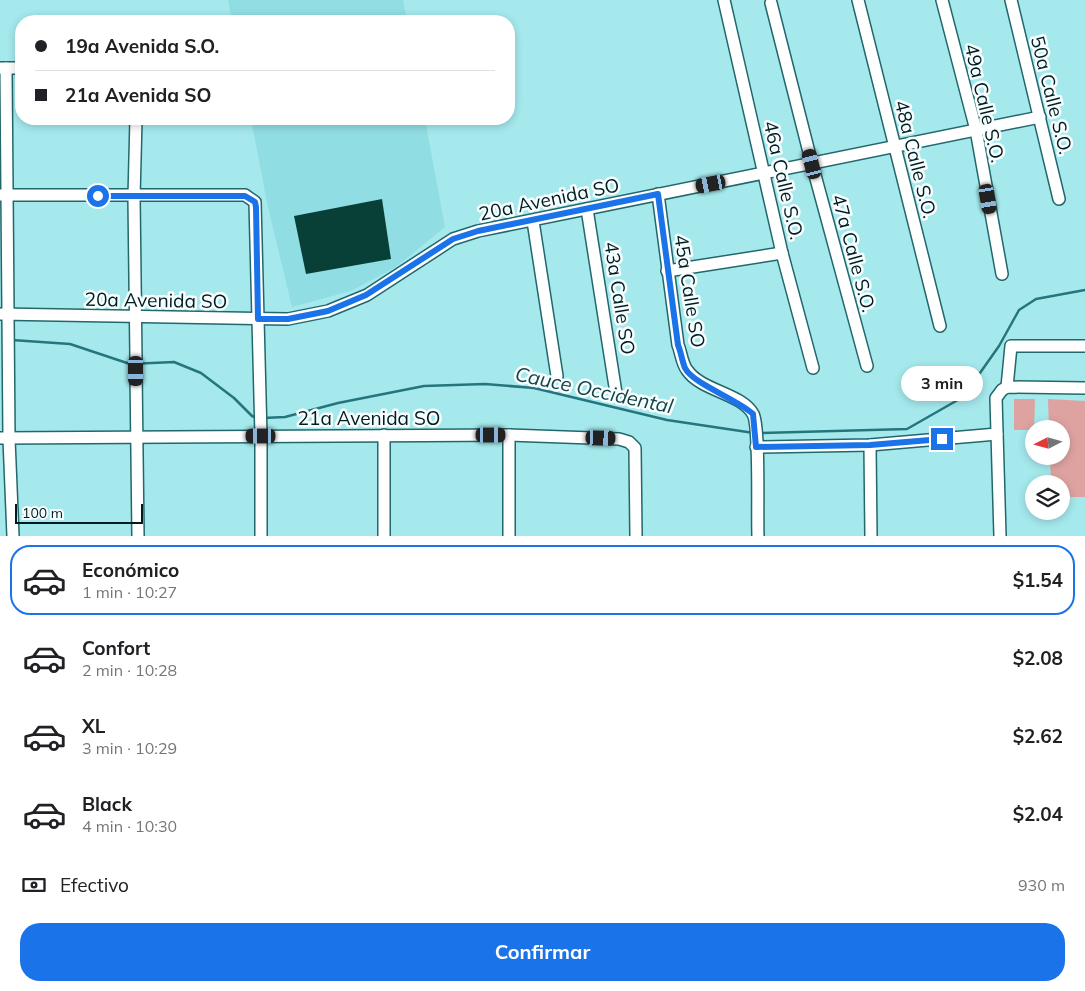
<!DOCTYPE html>
<html lang="es">
<meta charset="utf-8">
<style>
:root{--surface:#fff;--page:#f6f6f6;--text:#202124;--muted:#757577;--line:#e0e0e0;--accent:#1a73e8}
body{margin:0;font-family:Mulish,sans-serif;background:var(--page);color:var(--text);height:100vh;display:flex;flex-direction:column;font-size:19px;white-space:nowrap}
*{box-sizing:border-box;margin:0}
p{font-size:16px;color:var(--muted)}
.icon{flex:none;width:28px;height:28px;fill:none;stroke:currentColor;stroke-width:2;stroke-linecap:round;stroke-linejoin:round}
.map{position:relative;height:536px;overflow:hidden}
.details{display:flex;flex-direction:column;background:var(--surface);flex:1}
.details>*{flex:none}
.hud{position:absolute;left:15px;top:15px;width:500px;height:110px;border-radius:20px;box-shadow:0 2px 8px #0003;display:grid;align-content:center;height:110px;padding:0 20px;background:var(--surface)}
.needle{width:32px;rotate:264deg}
.fabs{position:absolute;left:1025px;top:420px;display:grid;gap:10px}
.fabs a{display:grid;place-items:center;width:45px;height:45px;border-radius:50%;background:var(--surface);box-shadow:0 2px 8px #0003;font-size:25px}
.scale{position:absolute;left:15px;bottom:12px;width:128px;box-sizing:border-box;padding-left:5px;border:2px solid #011c1e;border-top:0;font-size:14px;line-height:18px;white-space:nowrap;color:#011c1e;-webkit-text-stroke:4px #f7fdfe;paint-order:stroke}
.end{position:absolute;width:22px;height:22px;margin:-11px;border:6px solid #1a73e8;background:#fff;box-shadow:0 0 0 2px #fff}
.from{border-radius:50%}
.bubble{position:absolute;height:35px;border-radius:18px;background:var(--surface);box-shadow:0 2px 8px #0003;font-size:16px;font-weight:700;line-height:35px;text-align:center}
.car{position:absolute;width:15px;height:30px;margin:-15px -8px;border-radius:6px;box-shadow:0 0 4px 1px #0007;background:linear-gradient(#222 24%,#8ab4d8 0 40%,#222 0 76%,#8ab4d8 0 86%,#222 0)}
.hud b{display:flex;align-items:center;gap:18px;height:48px;font-size:19px}
.hud b+b{border-top:1px solid var(--line)}
.hud i{width:12px;height:12px;background:var(--text)}
ul{padding:9px 0 0;list-style:none}
li{display:flex;align-items:center;gap:15px;height:70px;margin:0 10px 8px;padding:0 10px;border:2px solid transparent;border-radius:20px}
li div{flex:1}
li b{display:block;font-size:19px}
li em{font-style:normal;font-weight:700}
li.selected{border-color:var(--accent)}
li>.icon{width:45px;height:45px;stroke-width:1.5}
.pay{display:flex;align-items:center;gap:12px;height:55px;padding:0 20px;font-size:19px}
.pay p{margin-inline-start:auto}
.primary-button{display:flex;gap:10px;margin-top:auto;padding:10px 20px}
.primary-button a{flex:1;height:58px;border-radius:20px;background:var(--accent);color:#fff;font-size:20px;font-weight:700;line-height:58px;text-align:center}
.map>svg:first-child{display:block}
.built{fill:#90dee3}
.green{fill:#dea3a1}
.lines{fill:none;stroke-linecap:round;stroke-linejoin:round}
.stream{stroke:#25767c;stroke-width:2.5}
.building{fill:#084038}
.minor-casing{stroke:#22676b;stroke-width:14}
.minor{stroke:#fff;stroke-width:11}
.route{stroke:#1a73e8;stroke-width:6}
.labels{text-anchor:middle;stroke-width:5;stroke-linejoin:round;paint-order:stroke}
.street-label{font-size:19px;fill:#011c1e;stroke:#f7fdfe}
.water-label{font-size:20px;font-style:italic;fill:#144346;stroke:#f7fdfe}
</style>
<div class="map">
<svg width="1085" height="536" viewBox="0 0 1085 536">
<rect width="100%" height="100%" fill="#a5e9ed"/>
<!-- built -->
<g class="built">
<path d="M228,0H403L407,21H232Z"/>
<path d="M251,119H425L445,227L396,267L351,291L292,307L267,203Z"/>
</g>
<!-- green -->
<g class="green">
<path d="M1014,399H1035L1034,430H1014Z"/>
<path d="M1048,399L1085,401V497H1061V484H1051L1050,456H1061V429H1049Z"/>
</g>
<g class="lines">
<!-- stream -->
<g class="stream">
<path d="M12,340L70,344L130,364L174,362L201,373L234,398L252,416L257,418"/>
<path d="M263,418L285,417L338,403L424,386L485,384L534,388L667,420L754,433"/>
<path d="M759,433L907,429L963,397L999,346L1019,310L1036,299L1085,290"/>
</g>
</g>
<!-- building -->
<path class="building" d="M382,199L391,259L306,274L294,216Z"/>
<g class="lines">
<defs>
<g id="minor">
<path d="M724,0L782,253L813,368"/>
<path d="M858,0L940,326"/>
<path d="M942,0L976,130L1002,274"/>
<path d="M1011,0L1059,199"/>
<path d="M771,3L812,164L867,366"/>
<path d="M1,68H21"/>
<path d="M6,68L9,439L13,536"/>
<path d="M658,194L678,345C681,352 682,364 687,370C701,391 741,393 753,414C760,426 757,516 758,536"/>
<path d="M0,195H245L255,202L261,436V536"/>
<path d="M587,209L616,393"/>
<path d="M533,221L557,376"/>
<path d="M667,271L782,253"/>
<path d="M0,314L288,319L328,311L367,295L453,239L478,231L1040,117"/>
<path d="M136,359L134,197L136,119"/>
<path d="M136,371L138,536"/>
<path d="M1007,387L1011,346H1085"/>
<path d="M509,435V536"/>
<path d="M0,438L509,435L619,439L629,442L635,448L636,536"/>
<path d="M870,445L871,536"/>
<path d="M756,447L870,445L997,434"/>
<path d="M384,536V435"/>
<path d="M1000,536L996,398L1002,390L1007,387L1085,388"/>
</g>
</defs>
<!-- minor casing -->
<use href="#minor" class="minor-casing"/>
<!-- minor -->
<use href="#minor" class="minor"/>
</g>
<g class="lines">
<!-- route -->
<path class="route" d="M98,196H245L255,202L256,207L258,319H288L328,311L366,295L453,239L478,231L658,194L678,345C681,352 682,361 685,368C693,384 737,399 753,414L756,447L870,445L942,439"/>
</g>
<g class="labels">
<!-- street labels -->
<g class="street-label">
<text transform="translate(1052 95) rotate(76)" y="7">50a Calle S.O.</text>
<text transform="translate(985 103) rotate(77)" y="7">49a Calle S.O.</text>
<text transform="translate(916 159) rotate(76)" y="7">48a Calle S.O.</text>
<text transform="translate(784 180) rotate(77)" y="7">46a Calle S.O.</text>
<text transform="translate(549 199) rotate(-12)" y="7">20a Avenida SO</text>
<text transform="translate(854 253) rotate(75)" y="7">47a Calle S.O.</text>
<text transform="translate(690 291) rotate(81)" y="7">45a Calle SO</text>
<text transform="translate(620 298) rotate(81)" y="7">43a Calle SO</text>
<text transform="translate(156 300) rotate(1)" y="7">20a Avenida SO</text>
<text x="369" y="425">21a Avenida SO</text>
</g>
<!-- water labels -->
<g class="water-label">
<text transform="translate(594 390) rotate(12)" y="7">Cauce Occidental</text>
</g>
</g>
</svg>
<div class="fabs">
<a><svg class="needle" viewBox="-14 -14 28 28"><path d="M0-13l5 13h-10z" fill="#e53935"/><path d="M0 13l5-13h-10z" fill="#757577"/></svg></a>
<a><svg class="icon" aria-label="layers" viewBox="0 0 24 24"><path d="M12 4l9 5-9 5-9-5zM3 14l9 5 9-5"/></svg></a>
</div>
<div class="scale">100 m</div>
<i class="end from" style="left:98px;top:196px"></i>
<i class="end" style="left:942px;top:439px"></i>
<div class="bubble" style="left:901px;top:366px;width:82px">3 min</div>
<i class="car" style="left:812px;top:164px;rotate:346deg"></i>
<i class="car" style="left:711px;top:184px;rotate:259deg"></i>
<i class="car" style="left:988px;top:199px;rotate:170deg"></i>
<i class="car" style="left:136px;top:371px;rotate:180deg"></i>
<i class="car" style="left:491px;top:435px;rotate:90deg"></i>
<i class="car" style="left:261px;top:436px;rotate:270deg"></i>
<i class="car" style="left:601px;top:438px;rotate:92deg"></i>
<div class="hud">
<b><i class="from"></i>19a Avenida S.O.</b>
<b><i></i>21a Avenida SO</b>
</div>
</div>
<section class="details">
<ul>
<li class="selected"><svg class="icon" aria-label="car" viewBox="0 0 24 24"><path d="M5 17H2v-5l4-1 3-4h7l3 4 3 1v5h-3M9 17h6M6 11h13"/><circle cx="7" cy="17" r="2"/><circle cx="17" cy="17" r="2"/></svg><div><b>Económico</b><p>1 min · 10:27</p></div><em>$1.54</em></li>
<li><svg class="icon" aria-label="car" viewBox="0 0 24 24"><path d="M5 17H2v-5l4-1 3-4h7l3 4 3 1v5h-3M9 17h6M6 11h13"/><circle cx="7" cy="17" r="2"/><circle cx="17" cy="17" r="2"/></svg><div><b>Confort</b><p>2 min · 10:28</p></div><em>$2.08</em></li>
<li><svg class="icon" aria-label="car" viewBox="0 0 24 24"><path d="M5 17H2v-5l4-1 3-4h7l3 4 3 1v5h-3M9 17h6M6 11h13"/><circle cx="7" cy="17" r="2"/><circle cx="17" cy="17" r="2"/></svg><div><b>XL</b><p>3 min · 10:29</p></div><em>$2.62</em></li>
<li><svg class="icon" aria-label="car" viewBox="0 0 24 24"><path d="M5 17H2v-5l4-1 3-4h7l3 4 3 1v5h-3M9 17h6M6 11h13"/><circle cx="7" cy="17" r="2"/><circle cx="17" cy="17" r="2"/></svg><div><b>Black</b><p>4 min · 10:30</p></div><em>$2.04</em></li>
</ul>
<div class="pay"><svg class="icon" aria-label="cash" viewBox="0 0 24 24"><path d="M3 7h18v10H3z"/><circle cx="12" cy="12" r="2"/></svg>Efectivo<p>930 m</p></div>
<div class="primary-button"><a>Confirmar</a></div>
</section>
